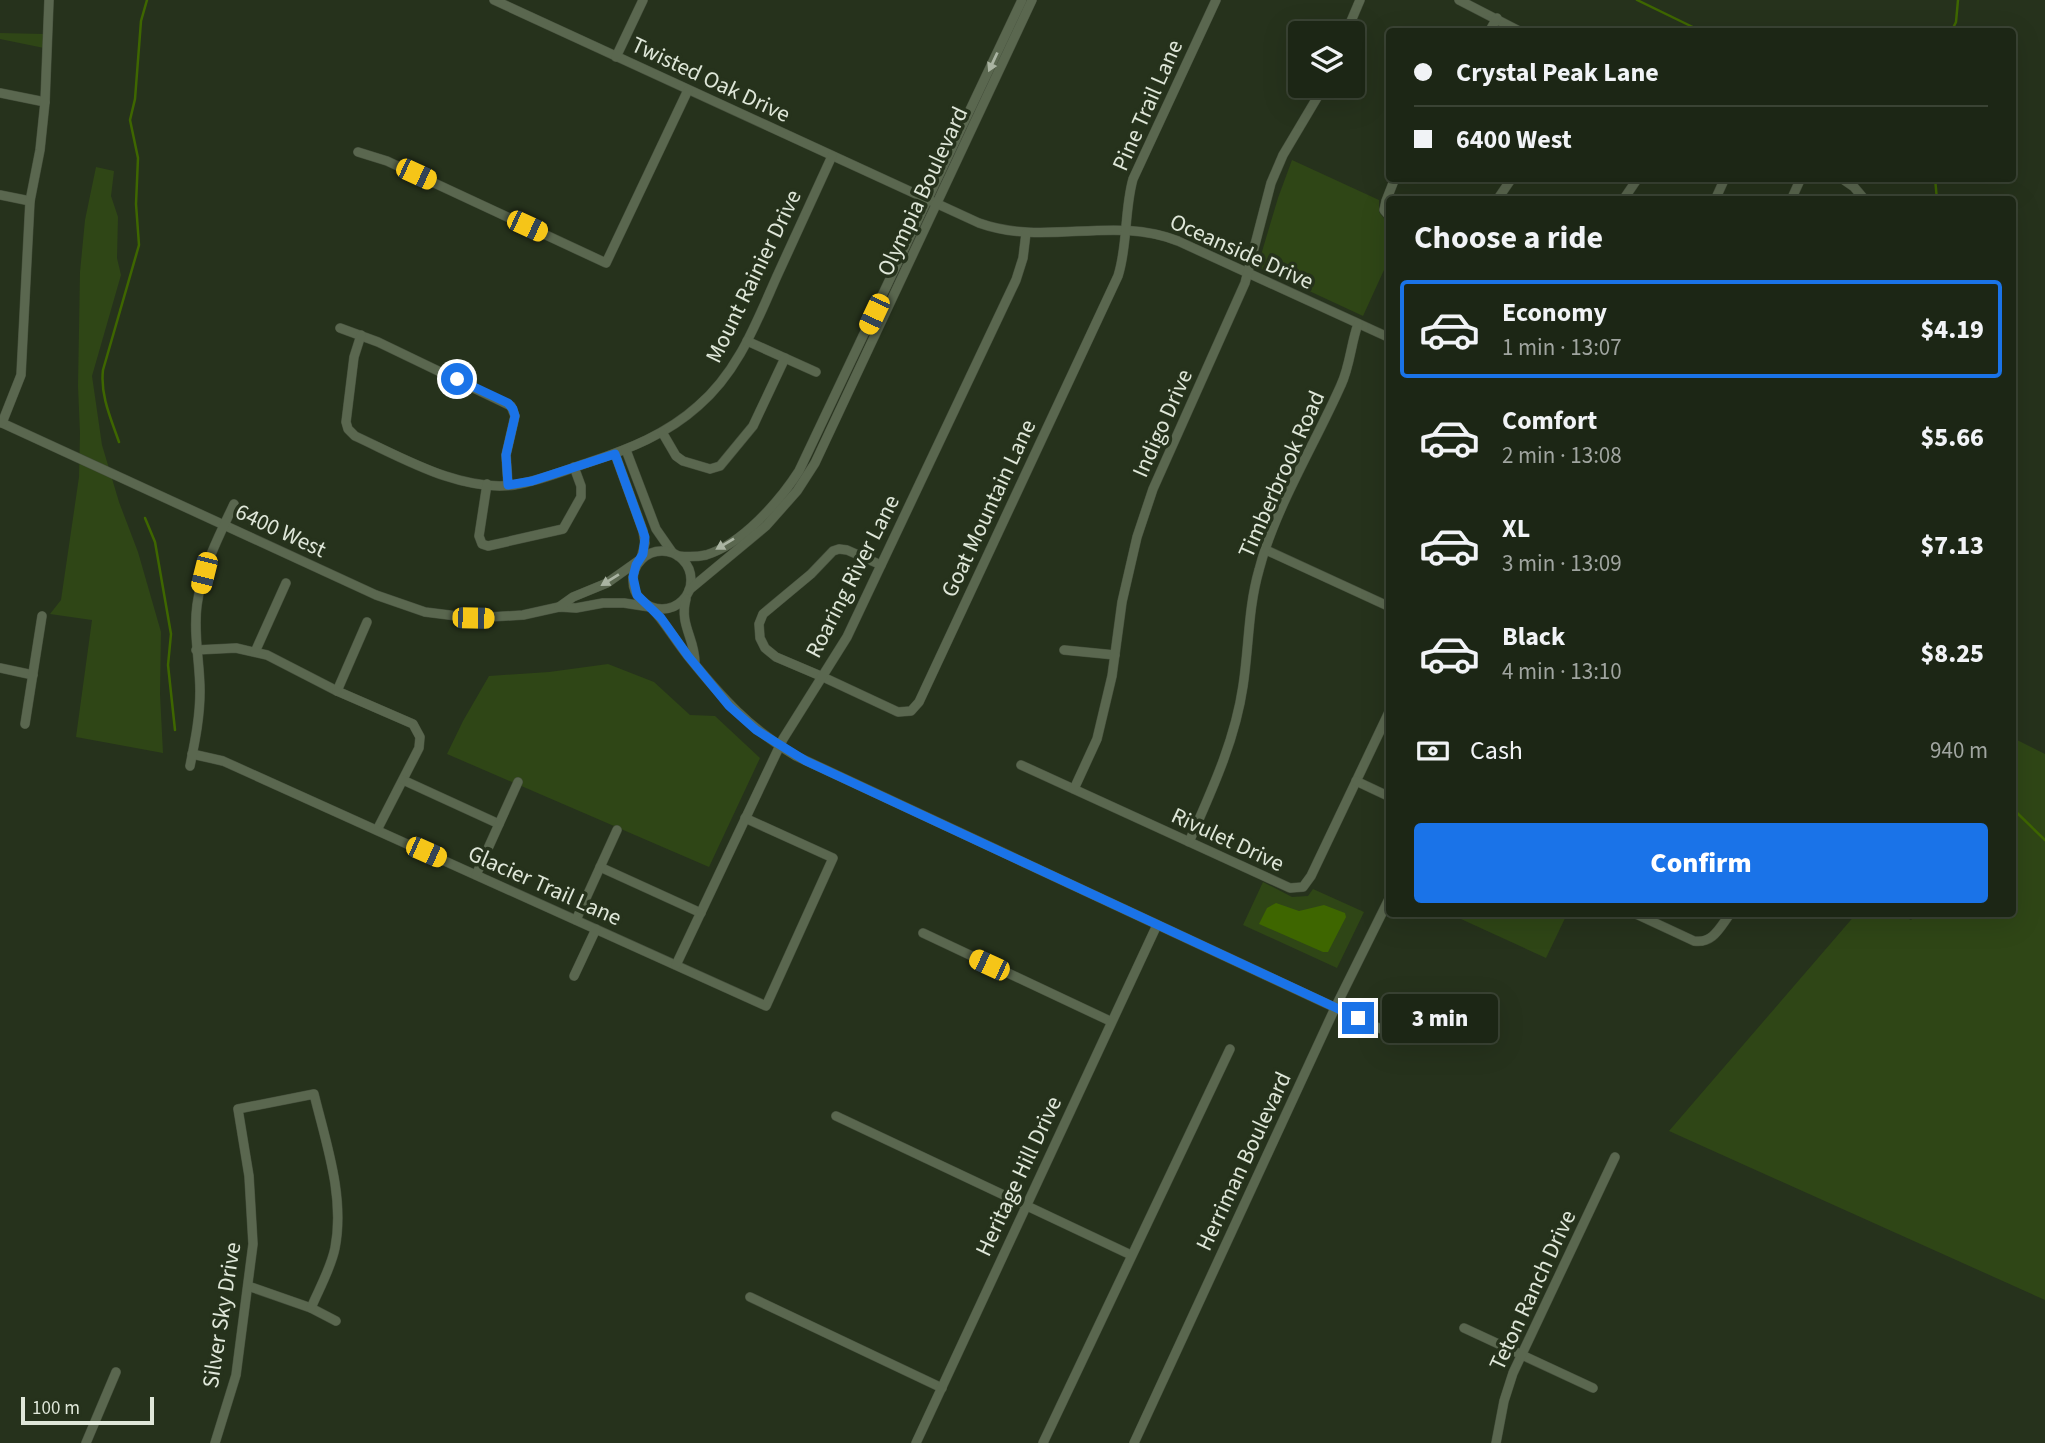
<!DOCTYPE html>
<meta charset="utf-8">
<style>
:root{--surface:#1c2615;--page:#252e1e;--text:#f1f3f6;--muted:#a0a5a0;--line:#3a4334;--accent:#1a73e8}
body{margin:0;font-family:"Source Sans 3",sans-serif;background:var(--page);color:var(--text);height:100vh;display:flex;flex-direction:column;font-size:26px;white-space:nowrap}
*{box-sizing:border-box;margin:0}
p{font-size:23px;color:var(--muted)}
.icon{flex:none;width:38px;height:38px;fill:none;stroke:currentColor;stroke-width:2;stroke-linecap:round;stroke-linejoin:round}
.map{position:relative;flex:1;overflow:hidden}
.sheet{position:absolute;left:1386px;top:196px;width:630px;height:721px;display:flex;flex-direction:column;background:var(--surface);border-radius:7px;box-shadow:0 7px 28px #0002,0 0 0 2px var(--line)}
.sheet>*{flex:none}
.banner{position:absolute;left:1386px;top:28px;width:630px;height:154px;border-radius:7px;box-shadow:0 7px 28px #0002,0 0 0 2px var(--line);display:grid;align-content:center;height:154px;padding:0 28px;background:var(--surface)}
.buttons{position:absolute;left:1288px;top:21px;display:grid;gap:14px}
.buttons a{display:grid;place-items:center;width:77px;height:77px;border-radius:7px;background:var(--surface);box-shadow:0 7px 28px #0002,0 0 0 2px var(--line);font-size:35px}
.scale{position:absolute;left:21px;bottom:18px;width:133px;box-sizing:border-box;padding-left:7px;border:4px solid #dfe7d9;border-top:0;font-size:19px;line-height:24px;white-space:nowrap;color:#dfe7d9;-webkit-text-stroke:5px #26321c;paint-order:stroke}
.end{position:absolute;width:32px;height:32px;margin:-16px;border:9px solid #1a73e8;background:#fff;box-shadow:0 0 0 4px #fff}
.from{border-radius:50%}
.bubble{position:absolute;height:49px;border-radius:7px;background:var(--surface);box-shadow:0 7px 28px #0002,0 0 0 2px var(--line);font-size:23px;font-weight:800;line-height:49px;text-align:center}
.car{position:absolute;width:21px;height:42px;margin:-21px -10px;border-radius:9px;box-shadow:0 0 5px 2px #0007;background:linear-gradient(#f5c518 24%,#345 0 40%,#f5c518 0 76%,#345 0 86%,#f5c518 0)}
.banner b{display:flex;align-items:center;gap:24px;height:66px;font-size:26px}
.banner b+b{border-top:2px solid var(--line)}
.banner i{width:18px;height:18px;background:var(--text)}
ul{padding:0;list-style:none}
li{display:flex;align-items:center;gap:21px;height:98px;margin:0 14px 10px;padding:0 14px;border:4px solid transparent;border-radius:7px}
li div{flex:1}
li b{display:block;font-size:26px}
li em{font-style:normal;font-weight:800}
li.active{border-color:var(--accent)}
li>.icon{width:63px;height:63px;stroke-width:1.5}
h2{padding:0 28px;font-size:32px;line-height:84px}
.pay{display:flex;align-items:center;gap:18px;height:77px;padding:0 28px;font-size:26px}
.pay p{margin-inline-start:auto}
.cta{display:flex;gap:14px;margin-top:auto;padding:14px 28px}
.cta a{flex:1;height:80px;border-radius:7px;background:var(--accent);color:#fff;font-size:28px;font-weight:800;line-height:80px;text-align:center}
.map>svg:first-child{display:block}
.green{fill:#2f4616}
.water{fill:#3e6600}
.lines{fill:none;stroke-linecap:round;stroke-linejoin:round}
.stream{stroke:#3e6600;stroke-width:2.5}
.minor-casing{stroke:#454f3c;stroke-width:10}
.minor{stroke:#5a674f;stroke-width:9}
.oneway{fill:#aab4a2}
.route{stroke:#1a73e8;stroke-width:9}
.labels{text-anchor:middle;stroke-width:7;stroke-linejoin:round;paint-order:stroke}
.street-label{font-size:23px;fill:#dfe7d9;stroke:#26321c}
</style>
<div class="map">
<svg width="2045" height="1443" viewBox="0 0 2045 1443">
<rect width="100%" height="100%" fill="#26321c"/>
<!-- green -->
<g class="green">
<path d="M0,33L44,34V48L0,39Z"/>
<path d="M1292,160L1379,200V212L1389,225V259L1363,316L1260,268L1258,256L1261,255L1278,198Z"/>
<path d="M96,167L114,171L111,196L118,217L117,258L121,275L92,376L102,445L119,502L138,552L161,632L160,694L163,753L76,737L92,620L50,614L61,600L79,477L80,433L78,386L80,272L85,220Z"/>
<path d="M608,664L654,682L690,715L715,716L760,758L709,867L447,754L463,721L489,676L549,672Z"/>
<path d="M2013,738L2045,754V1300L1669,1131L1856,914H1899L1911,920L1917,914H2012Z"/>
<path d="M1263,882L1292,897L1308,896L1313,889L1364,912L1337,968L1243,925Z"/>
<path d="M1450,914H1567L1546,958Z"/>
</g>
<!-- water -->
<path class="water" d="M1276,903L1299,911L1324,905L1345,913L1346,917L1328,952H1323L1259,924L1267,908Z"/>
<g class="lines">
<!-- stream -->
<g class="stream">
<path d="M1637,0L1703,32"/>
<path d="M1951,32L1956,22L1958,0"/>
<path d="M1935,178L1937,200"/>
<path d="M119,442C111,419 100,395 103,370L139,245L136,204L138,158L130,120L135,99L141,21L147,0"/>
<path d="M145,518L155,542L171,634L168,665L175,730"/>
<path d="M2012,808L2045,840"/>
</g>
<defs>
<g id="minor">
<path d="M494,0L979,223C1046,247 1112,215 1178,241L1390,338"/>
<path d="M1459,0L1521,32"/>
<path d="M1489,32L1497,18"/>
<path d="M1346,33L1360,0"/>
<path d="M616,57L643,0"/>
<path d="M0,93L45,102"/>
<path d="M358,152L387,161L606,263L688,90"/>
<path d="M1841,178L1854,187L1865,200"/>
<path d="M0,195L30,201"/>
<path d="M1497,200L1512,178"/>
<path d="M1623,200L1638,178"/>
<path d="M1715,200L1725,178"/>
<path d="M1791,200L1801,178"/>
<path d="M1390,217L1384,210L1386,201L1395,178"/>
<path d="M340,328L378,342L511,406L515,416L506,455L508,485"/>
<path d="M361,335L354,357L346,422L348,429L355,436C403,458 460,492 514,485C540,481 566,470 590,462C629,449 667,434 698,406C738,372 756,323 777,276C795,236 814,196 832,156"/>
<path d="M747,341L816,372"/>
<path d="M0,422L376,595L425,612L473,618L523,615L559,607L576,608L603,603H624L650,607"/>
<path d="M2,423L21,375L30,201L40,150L45,102L49,0"/>
<path d="M662,432L676,456L683,461L710,469L720,466L753,426L785,358"/>
<path d="M626,450L656,529L672,552"/>
<path d="M615,454L643,531L645,543L641,559"/>
<path d="M487,484L479,536L482,544L488,546L563,529L581,497V486L574,467"/>
<path d="M1266,550L1390,607"/>
<circle cx="662" cy="580" r="29"/>
<path d="M678,556C688,557 697,557 706,555C742,544 779,502 799,471L1022,0"/>
<path d="M881,565L847,550L839,549L833,551L811,574L763,614L759,624L760,638L765,648L776,657L823,677L898,712L911,711L919,702L1118,276C1128,245 1124,211 1133,179L1216,0"/>
<path d="M689,590L766,526L797,491L815,463L1032,0"/>
<path d="M686,599C679,625 695,638 695,663"/>
<path d="M559,607L573,597L607,583L638,561"/>
<path d="M651,607C665,622 675,640 688,656C721,697 750,729 796,756L1381,1029"/>
<path d="M196,650L236,648L267,655L337,691L413,724L420,737L419,748L377,830"/>
<path d="M1064,650L1115,655"/>
<path d="M255,652L286,583"/>
<path d="M0,668L33,675"/>
<path d="M337,691L367,622"/>
<path d="M25,724L42,616"/>
<path d="M192,754L223,761L766,1006L833,858L745,818"/>
<path d="M1021,765L1290,888L1303,887L1311,876L1390,710"/>
<path d="M190,766C195,741 200,717 200,691C200,662 193,634 197,605C202,568 219,536 234,504"/>
<path d="M403,780L499,824"/>
<path d="M1356,781L1390,797"/>
<path d="M1074,789L1097,739L1112,676L1122,602L1137,537L1153,489L1245,283L1271,183L1283,155L1324,86"/>
<path d="M1189,842C1211,792 1235,741 1243,686C1249,647 1248,608 1259,570C1275,508 1315,444 1341,385C1350,366 1351,343 1358,324"/>
<path d="M600,867L701,913"/>
<path d="M476,875L518,782"/>
<path d="M1636,914L1694,941C1713,944 1720,927 1730,914"/>
<path d="M576,920L617,830"/>
<path d="M923,933L1110,1021"/>
<path d="M676,965L783,739L847,637L1016,280L1023,258L1026,233"/>
<path d="M574,976L596,929"/>
<path d="M836,1116L1131,1255"/>
<path d="M248,1286L311,1308L336,1321"/>
<path d="M750,1297L942,1388"/>
<path d="M1464,1328L1593,1388"/>
<path d="M86,1443L116,1372"/>
<path d="M215,1443L236,1375L253,1244L249,1176L238,1109L314,1094C326,1143 345,1197 335,1248C331,1268 319,1289 311,1308"/>
<path d="M916,1443L1157,925"/>
<path d="M1043,1443L1230,1049"/>
<path d="M1134,1443L1335,1008L1390,897"/>
<path d="M1496,1443L1504,1401L1513,1373L1615,1157"/>
</g>
</defs>
<!-- minor casing -->
<use href="#minor" class="minor-casing"/>
<!-- minor -->
<use href="#minor" class="minor"/>
</g>
<!-- one-way arrows -->
<defs><path id="oneway-solid" d="M-6-.8H1V-3.2L6.5 0L1 3.2V.8H-6Z" transform="scale(1.75)"/></defs>
<g class="oneway">
<use href="#oneway-solid" transform="translate(993 62) rotate(115)"/>
<use href="#oneway-solid" transform="translate(725 544) rotate(149)"/>
<use href="#oneway-solid" transform="translate(610 580) rotate(148)"/>
</g>
<g class="lines">
<!-- route -->
<path class="route" d="M457,379L508,403L513,409L515,416L506,455L508,485L532,481L615,454L645,537L643,554L636,565L633,577L637,595L661,618L688,656L729,706L756,730L806,761L1358,1018"/>
</g>
<g class="labels">
<!-- street labels -->
<g class="street-label">
<text transform="translate(711 79) rotate(25)" y="8">Twisted Oak Drive</text>
<text transform="translate(1147 105) rotate(-66)" y="8">Pine Trail Lane</text>
<text transform="translate(922 191) rotate(-65)" y="8">Olympia Boulevard</text>
<text transform="translate(1242 251) rotate(24)" y="8">Oceanside Drive</text>
<text transform="translate(753 276) rotate(-64)" y="8">Mount Rainier Drive</text>
<text transform="translate(1162 423) rotate(-66)" y="8">Indigo Drive</text>
<text transform="translate(1281 474) rotate(-66)" y="8">Timberbrook Road</text>
<text transform="translate(988 508) rotate(-65)" y="8">Goat Mountain Lane</text>
<text transform="translate(281 530) rotate(25)" y="8">6400 West</text>
<text transform="translate(852 576) rotate(-63)" y="8">Roaring River Lane</text>
<text transform="translate(1228 839) rotate(25)" y="8">Rivulet Drive</text>
<text transform="translate(545 885) rotate(24)" y="8">Glacier Trail Lane</text>
<text transform="translate(1243 1161) rotate(-65)" y="8">Herriman Boulevard</text>
<text transform="translate(1018 1176) rotate(-65)" y="8">Heritage Hill Drive</text>
<text transform="translate(1532 1290) rotate(-65)" y="8">Teton Ranch Drive</text>
<text transform="translate(221 1315) rotate(-81)" y="8">Silver Sky Drive</text>
</g>
</g>
</svg>
<div class="buttons">
<a><svg class="icon" aria-label="layers" viewBox="0 0 24 24"><path d="M12 4l9 5-9 5-9-5zM3 14l9 5 9-5"/></svg></a>
</div>
<div class="scale">100 m</div>
<i class="end from" style="left:457px;top:379px"></i>
<i class="end" style="left:1358px;top:1018px"></i>
<div class="bubble" style="left:1382px;top:994px;width:116px">3 min</div>
<i class="car" style="left:416px;top:174px;rotate:115deg"></i>
<i class="car" style="left:527px;top:226px;rotate:115deg"></i>
<i class="car" style="left:874px;top:314px;rotate:205deg"></i>
<i class="car" style="left:204px;top:573px;rotate:194deg"></i>
<i class="car" style="left:473px;top:618px;rotate:91deg"></i>
<i class="car" style="left:426px;top:852px;rotate:114deg"></i>
<i class="car" style="left:989px;top:965px;rotate:295deg"></i>
<div class="banner">
<b><i class="from"></i>Crystal Peak Lane</b>
<b><i></i>6400 West</b>
</div>
<section class="sheet">
<h2>Choose a ride</h2>
<ul>
<li class="active"><svg class="icon" aria-label="car" viewBox="0 0 24 24"><path d="M5 17H2v-5l4-1 3-4h7l3 4 3 1v5h-3M9 17h6M6 11h13"/><circle cx="7" cy="17" r="2"/><circle cx="17" cy="17" r="2"/></svg><div><b>Economy</b><p>1 min · 13:07</p></div><em>$4.19</em></li>
<li><svg class="icon" aria-label="car" viewBox="0 0 24 24"><path d="M5 17H2v-5l4-1 3-4h7l3 4 3 1v5h-3M9 17h6M6 11h13"/><circle cx="7" cy="17" r="2"/><circle cx="17" cy="17" r="2"/></svg><div><b>Comfort</b><p>2 min · 13:08</p></div><em>$5.66</em></li>
<li><svg class="icon" aria-label="car" viewBox="0 0 24 24"><path d="M5 17H2v-5l4-1 3-4h7l3 4 3 1v5h-3M9 17h6M6 11h13"/><circle cx="7" cy="17" r="2"/><circle cx="17" cy="17" r="2"/></svg><div><b>XL</b><p>3 min · 13:09</p></div><em>$7.13</em></li>
<li><svg class="icon" aria-label="car" viewBox="0 0 24 24"><path d="M5 17H2v-5l4-1 3-4h7l3 4 3 1v5h-3M9 17h6M6 11h13"/><circle cx="7" cy="17" r="2"/><circle cx="17" cy="17" r="2"/></svg><div><b>Black</b><p>4 min · 13:10</p></div><em>$8.25</em></li>
</ul>
<div class="pay"><svg class="icon" aria-label="cash" viewBox="0 0 24 24"><path d="M3 7h18v10H3z"/><circle cx="12" cy="12" r="2"/></svg>Cash<p>940 m</p></div>
<div class="cta"><a>Confirm</a></div>
</section>
</div>
